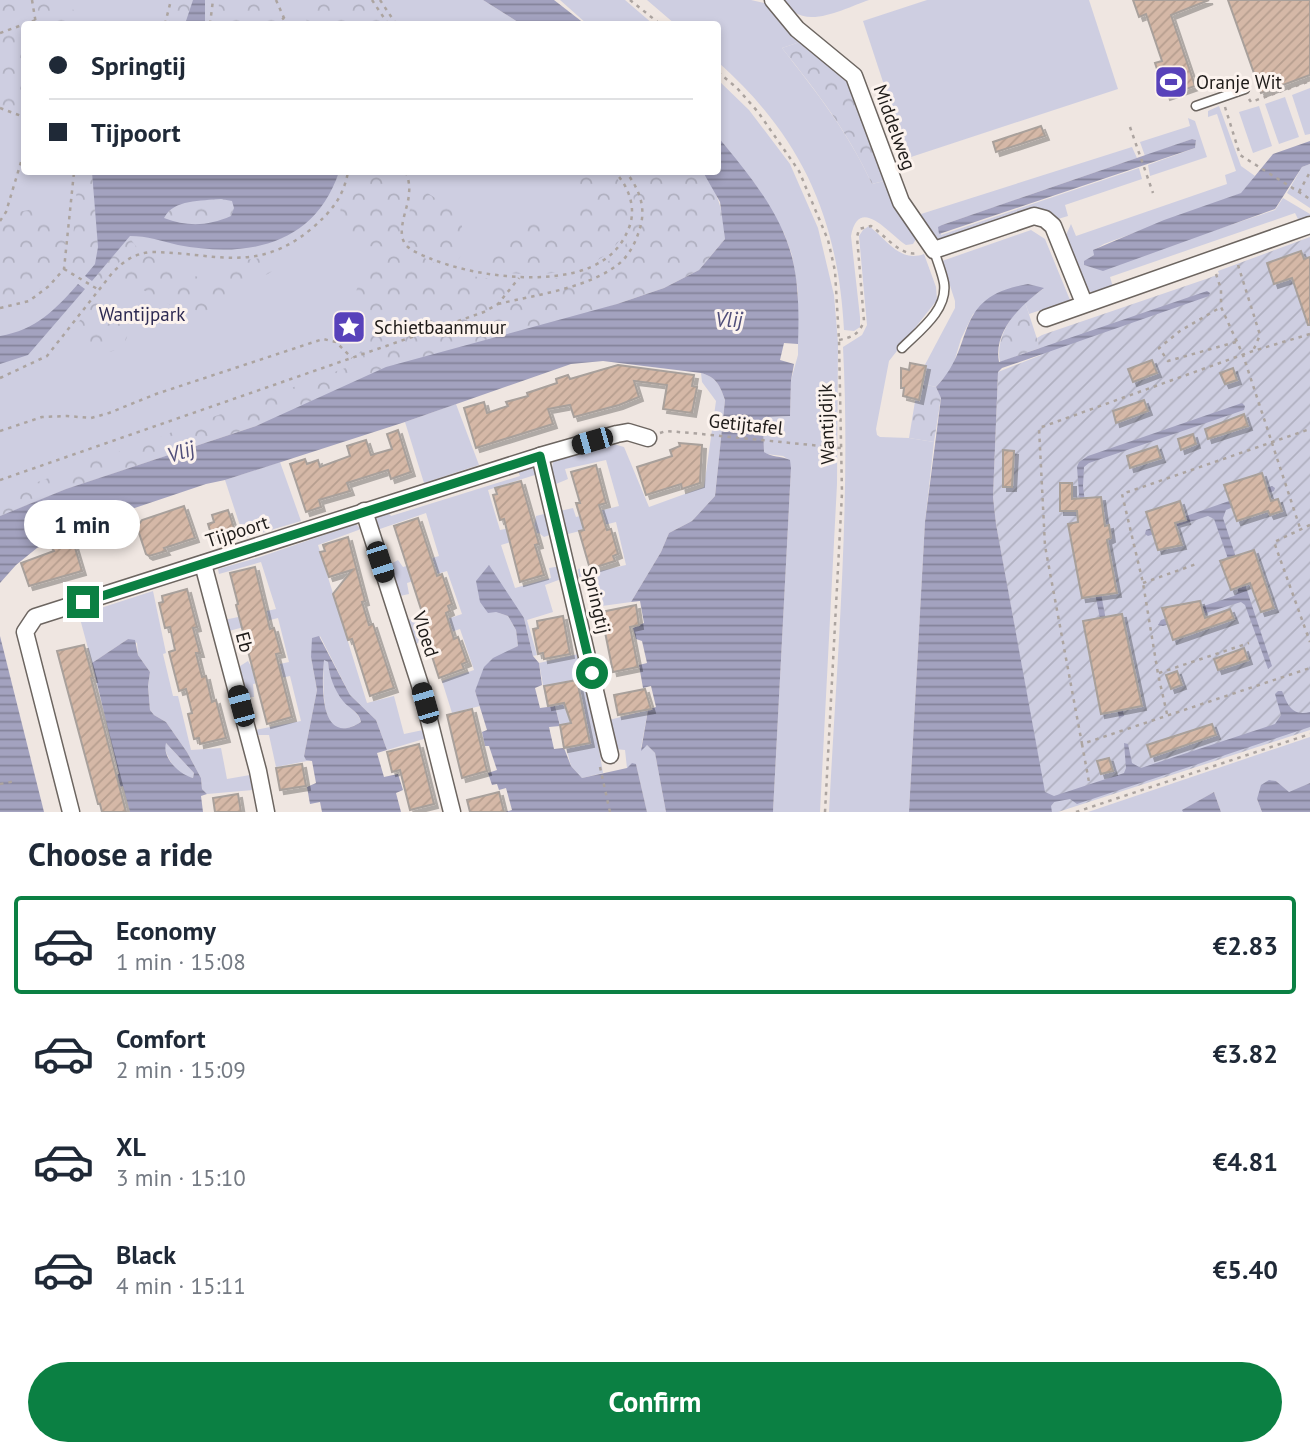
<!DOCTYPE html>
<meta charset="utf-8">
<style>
:root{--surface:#fff;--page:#f2f2f3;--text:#1f2937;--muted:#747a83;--line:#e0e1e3;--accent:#0b8043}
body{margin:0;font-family:"PT Sans",sans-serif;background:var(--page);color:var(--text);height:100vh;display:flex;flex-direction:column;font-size:26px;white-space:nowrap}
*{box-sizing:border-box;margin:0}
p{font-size:23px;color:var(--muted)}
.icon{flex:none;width:38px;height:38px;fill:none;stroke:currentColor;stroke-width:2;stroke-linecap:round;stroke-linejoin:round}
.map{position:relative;height:812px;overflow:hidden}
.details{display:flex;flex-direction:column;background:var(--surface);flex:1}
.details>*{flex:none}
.top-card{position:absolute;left:21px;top:21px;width:700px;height:154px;border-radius:7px;box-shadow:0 4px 10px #0003;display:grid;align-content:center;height:154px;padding:0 28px;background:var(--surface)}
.end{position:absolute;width:32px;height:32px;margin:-16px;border:9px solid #0b8043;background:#fff;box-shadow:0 0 0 4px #fff}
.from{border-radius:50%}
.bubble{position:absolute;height:49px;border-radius:24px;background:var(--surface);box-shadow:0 4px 10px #0003;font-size:23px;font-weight:800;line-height:49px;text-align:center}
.car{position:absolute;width:21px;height:42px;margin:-21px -10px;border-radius:9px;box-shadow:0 0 5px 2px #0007;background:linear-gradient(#222 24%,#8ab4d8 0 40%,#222 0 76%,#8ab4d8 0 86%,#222 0)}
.top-card b{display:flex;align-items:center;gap:24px;height:66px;font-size:26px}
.top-card b+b{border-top:2px solid var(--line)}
.top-card i{width:18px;height:18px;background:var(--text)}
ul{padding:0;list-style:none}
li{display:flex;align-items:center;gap:21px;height:98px;margin:0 14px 10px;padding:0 14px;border:4px solid transparent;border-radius:7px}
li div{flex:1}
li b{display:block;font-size:26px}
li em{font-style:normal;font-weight:800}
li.selected{border-color:var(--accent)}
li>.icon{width:63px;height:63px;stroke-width:1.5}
h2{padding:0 28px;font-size:32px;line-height:84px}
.action{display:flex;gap:14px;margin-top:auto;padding:14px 28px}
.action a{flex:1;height:80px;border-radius:42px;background:var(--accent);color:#fff;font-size:28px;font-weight:800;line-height:80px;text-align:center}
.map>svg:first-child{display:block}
.green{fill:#cecee1}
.forest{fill:url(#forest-crowns)}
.garden{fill:url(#garden-furrows)}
.water{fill:url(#water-rules);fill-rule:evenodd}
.building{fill:url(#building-hatch);stroke:#a8a09b;stroke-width:2;filter:url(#shadow)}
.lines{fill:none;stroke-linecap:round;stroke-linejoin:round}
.service-casing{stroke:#6c6560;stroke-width:11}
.minor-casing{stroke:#6c6560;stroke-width:19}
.path{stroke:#aca4a0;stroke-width:2.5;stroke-dasharray:3.5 5;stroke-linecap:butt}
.service{stroke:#fff;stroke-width:8}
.minor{stroke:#fff;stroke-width:16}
.route{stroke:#0b8043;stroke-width:9}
.labels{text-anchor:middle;stroke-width:6;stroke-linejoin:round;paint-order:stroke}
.poi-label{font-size:19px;fill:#1e1b19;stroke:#fcf3ee;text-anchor:start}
.street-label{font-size:19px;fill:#1e1b19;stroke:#fcf3ee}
.park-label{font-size:19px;fill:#2d2a52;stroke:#fcf3ee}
.water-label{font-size:21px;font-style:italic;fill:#504e7a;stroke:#fcf3ee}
</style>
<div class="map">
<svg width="1310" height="812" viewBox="0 0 1310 812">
<defs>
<pattern id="forest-crowns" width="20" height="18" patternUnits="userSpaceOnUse" patternTransform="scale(1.75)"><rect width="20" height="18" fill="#cecee1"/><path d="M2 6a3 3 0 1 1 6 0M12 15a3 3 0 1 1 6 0" fill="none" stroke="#b0b0c0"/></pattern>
<pattern id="garden-furrows" width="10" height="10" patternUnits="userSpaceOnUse" patternTransform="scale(1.75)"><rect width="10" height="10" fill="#cecee1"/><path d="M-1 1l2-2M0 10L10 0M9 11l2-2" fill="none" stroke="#b0b0c0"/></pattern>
<pattern id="water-rules" width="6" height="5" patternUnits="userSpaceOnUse" patternTransform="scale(1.75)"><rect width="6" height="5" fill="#a3a2bf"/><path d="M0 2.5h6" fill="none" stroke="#84839a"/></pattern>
<pattern id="building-hatch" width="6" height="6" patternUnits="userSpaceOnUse" patternTransform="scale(1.75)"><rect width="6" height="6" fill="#d5b8a7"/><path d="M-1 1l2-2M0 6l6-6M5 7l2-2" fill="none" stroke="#b69e8f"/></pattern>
<filter id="shadow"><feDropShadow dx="4" dy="4" stdDeviation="0" flood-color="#0004"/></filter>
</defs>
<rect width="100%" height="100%" fill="#efe6e1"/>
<!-- green -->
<g class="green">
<path d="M0,0H483L521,24H24V172H703L617,304L66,489L0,516Z"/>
<path d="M560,0H625L653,24H587Z"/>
<path d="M647,0H751L768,4L806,40L782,48C817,93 848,132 872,184L888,180L916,239L913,244L906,245C889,234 859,194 851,236L860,317V327L854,331L844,330C838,218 802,137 718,62V24H675Z"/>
<path d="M782,0H869C848,7 814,26 794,12C789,9 785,4 782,0Z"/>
<path d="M927,0H1089L1118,89L908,158L863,21Z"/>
<path d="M718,80L749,110L790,164L818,228L834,295L838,343L837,484L820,812H773L791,468L789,460L783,456L766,454L764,452L763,422L768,417L790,416L791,380L798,355V292L792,255L784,233L755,184L718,137Z"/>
<path d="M1310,88V134L1305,135L1292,95Z"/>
<path d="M1285,97L1299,137L1279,144L1265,104Z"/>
<path d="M1219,106L1241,166L1255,176L1242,193L1104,244L1094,250V255L1085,261L1084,265L1099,269L1275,210L1283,198L1310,214V217L1299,221L1295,213L1110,277L1113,287L1095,293L1085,290L1066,235L1071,224L1076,236L1227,184L1225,175L1236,171L1217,114L1208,117V111Z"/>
<path d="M1259,106L1272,146L1253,153L1239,112Z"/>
<path d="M1188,118L1195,121L1207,157L1150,176L1148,165L1195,148L1196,140L1192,139L1145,156L1140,142L1190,126Z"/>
<path d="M1132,147L1137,158L942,225L941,235L1139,168L1142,179L1065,205L1068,216L1058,219L1049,212L935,241L921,214Z"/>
<path d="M1310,164V208L1287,193L1302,167Z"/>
<path d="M869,226C886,239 900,263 924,254L936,287L937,300L889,361L876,429L877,435L880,437L909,438L934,442L925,522L909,812H829C837,658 851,502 843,347L862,335L867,325L859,236L863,230Z"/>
<path d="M1031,230L1045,239L1070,300L1029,314L1025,302L1043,289L1028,284L973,314L961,339L952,369L936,387L918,383L919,376L955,308V301L942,261Z"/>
<path d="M701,373C716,377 720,385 725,400L715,496L692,521L669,533L661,552L631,602L602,606L592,576L579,577L578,569L586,567L587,574L626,565L616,522L568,534L560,511L573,508L576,517L619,506L606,460L565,469L568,479L556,484L551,474L553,462L607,442L624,447L649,507L704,487L716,401L702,382Z"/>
<path d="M456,404L479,465L424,483L405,422Z"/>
<path d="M280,462L301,521L244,538L225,480Z"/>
<path d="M531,468L538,474L488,490L500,530L535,523L536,516L548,513L555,533L544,537L539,533L501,545L515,588L551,578L549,568L561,566L564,578L545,585L553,612L527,620L537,655L533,656L524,618L496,612L508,616L516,630L518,646L507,652L475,691L480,706L452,713L442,681L474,670L460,629L415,644L407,620L421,617L427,626L462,614L447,571L407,583L409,594L400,596L389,565L398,560L403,567L439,556L426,513L377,530L374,523L377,517L388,512L391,516L520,476L518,471Z"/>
<path d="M356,524L361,529L318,545L367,703L394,696L404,734L423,730L427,738L387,750L376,720L350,695L320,636L311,657L317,690L304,756L312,760L276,767L269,735H256L255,730L301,721L290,676L253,684L254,697H245L237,668L248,661L253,670L289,662L278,618L229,631L224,620L276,609L261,562L219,574L218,569L260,557Z"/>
<path d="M153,591L166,653L163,654L173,696H178L191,750L221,748L227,779L250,775L253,790L207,794L202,789L201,778L187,752L166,722L154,715L150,710L148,686L150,672L138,655L137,643L128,639L92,663L79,615Z"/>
<path d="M583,653L603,773L582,778L571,766L555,706L547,707L539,663Z"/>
<path d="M323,659L328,662C329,674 336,690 343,700C349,709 358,711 361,722C316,750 325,681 323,659Z"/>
<path d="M648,710L641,748L647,745L655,753L666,812H647L636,764L627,768L625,750L615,749L609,720Z"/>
<path d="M1310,737V783L1289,793L1276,781L1257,799L1262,812H1221L1214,792L1183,810V812H1088Z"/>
<path d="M166,743L194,773L193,778C177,775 167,760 164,744Z"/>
</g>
<!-- forest -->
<g class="forest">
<path d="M0,0H29L31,14L27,19L0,29Z"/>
<path d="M36,0H70L75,15L88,24H40Z"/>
<path d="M174,0H193L185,24H168Z"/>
<path d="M219,0H266L276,20L270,24H218Z"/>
<path d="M298,0H369L385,24H308Z"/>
<path d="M24,26V115L0,105V37Z"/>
<path d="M806,40L842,73L851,87L888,180L872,184C848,132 817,92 782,48Z"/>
<path d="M78,172H92L98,247L95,264L85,276L71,267Z"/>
<path d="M352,172H404C409,198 395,225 404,247L358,246L342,229L340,205L349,188Z"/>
<path d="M540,172H612C624,186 635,207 627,226C606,281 531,277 483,270C492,253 512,220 533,218C546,217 560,223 571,215L577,201L575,190L562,180Z"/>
<path d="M649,172H703C718,192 724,213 725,239L699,270L664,288L617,304L386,367L256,426L66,489L0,516V496L348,367L367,343C363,333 357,322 355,312C353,297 361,260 379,257C390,255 411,253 422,257C432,261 441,267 451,271C494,284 576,286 613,258C633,243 638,218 633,195Z"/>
<path d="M426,192L458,213L465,237V247L463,254L452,266L409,244L406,236L412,195Z"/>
<path d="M221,199L232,200L234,208L231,216C207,227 188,227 164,218C175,199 200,201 221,199Z"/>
<path d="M33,209L66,235C65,244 64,253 61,262C53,286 24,302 0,303V227L9,214Z"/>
<path d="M129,237L138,249C122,257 110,271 99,285L92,281Z"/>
<path d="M159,253L183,271L210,282L218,278L228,261L255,259L284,253C276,282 251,275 230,287L215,312L202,316L189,315L114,274C128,261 140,256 159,253Z"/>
<path d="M97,297C105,303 118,309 123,318C138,339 115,359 93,351C84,347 78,339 72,331Z"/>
<path d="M1025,302L1040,348L1000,362C995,341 1010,316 1025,302Z"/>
<path d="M918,383L936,387L941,397L934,442L909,438Z"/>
</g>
<!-- garden -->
<path class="garden" d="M1310,237V730L1058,812H1052L1044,791L996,524L993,497L998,372L1041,355L1037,338L1042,335L1209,278L1219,274L1218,271Z"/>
<!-- water -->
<g class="water">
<path d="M193,0H205V24H185Z"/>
<path d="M483,0H554L585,24H521Z"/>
<path d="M718,137C747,172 780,211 792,257C799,285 799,315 798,344L784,343L780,360L794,364L791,380L790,416L768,417L763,422L764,452C770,457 782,456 790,460L791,468L773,812H666L655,753L647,745L641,751L648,710L656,707L651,686L643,688L639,665L647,663L642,641L636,639L633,628L644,623L640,601L631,602L661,552L669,533L692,521L715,496L725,400C720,385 716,377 701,373L603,361L571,364L405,422L225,480L206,484L102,519L37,548L16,565L0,583V516L66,489L256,426L386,367L617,304L664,288L699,270L725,239L720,202L703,172H718Z"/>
<path d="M1192,139L1196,140L1195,148L939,234L938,227L942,225Z"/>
<path d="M1310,141V164L1302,167L1275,209L1103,271L1084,265V261L1094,255L1093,250L1164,220L1241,193L1273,154Z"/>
<path d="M92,172H339C314,246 247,258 178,245C162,241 147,236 130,236L92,281L85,276L95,264L98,247ZM221,199L232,201L234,208L231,216C208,226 188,227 164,218C174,199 201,201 221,199Z"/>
<path d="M78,284L85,289L28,355L0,364V336C36,330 55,310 78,284Z"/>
<path d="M1028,284L1044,288C1021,305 993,331 999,362L1207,291L1210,293L1209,296L1002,368L998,372L993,497L996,524L1045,792L1054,796L1124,773L1126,768L1124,743L1128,744L1132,763L1141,768L1275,724L1281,715L1275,694L1278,691H1282C1288,706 1292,716 1310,712V727L1077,804L1070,799L1054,802L1051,806L1052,812H909L925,522L941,398L936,387C978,345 950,297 1028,284Z"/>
<path d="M1242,403L1245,406L1244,410L1089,463L1084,467L1083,486L1087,519L1124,716L1119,718L1081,520L1077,467L1079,462L1088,456Z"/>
<path d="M1272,486L1275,488L1274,491L1226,510L1223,518L1272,666L1268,669L1245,605L1241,602L1163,626L1158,625L1161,620L1234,596L1238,592V587L1214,519L1208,516L1148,536L1145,534L1146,530Z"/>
<path d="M489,565L524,618L533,656L539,663L542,685L535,688L540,708L555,706L560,726L549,727L554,749L564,748L571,766L582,778L627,768L632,763L636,764L647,812H505L512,810L506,788L499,790L497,784L492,785L488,773L497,770L489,746H485L482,732L487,730L475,691L484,667L493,658L518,646L516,630L508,616L496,612L488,613L480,602L476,581Z"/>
<path d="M0,636L44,812H0Z"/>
<path d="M319,636L350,695L376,720L387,750L377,753L384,777L398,774L403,790L396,793L401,812H322L320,802L310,804L307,787L316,783L312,761L306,760L304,756L317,690L311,657L312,638ZM324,660L328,662C329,675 334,690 343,701C349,709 359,711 361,722C318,749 322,681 324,660Z"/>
<path d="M128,639L135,640L138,655L150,672L148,686L150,710L154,715L166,722L187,752L201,778L202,789L207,794L201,796L203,812H130L123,786L119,787L116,775L119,774L92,663ZM166,743L194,773L193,778C178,774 162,757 166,743Z"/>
<path d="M1269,780L1276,781L1289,792L1310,783V812H1262L1257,799L1261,785Z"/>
<path d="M1214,792L1221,812H1183L1182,810Z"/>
</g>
<!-- building -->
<g class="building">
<path d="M1133,0H1209L1171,15L1195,86L1166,96L1155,63L1162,61L1146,14L1139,17Z"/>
<path d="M1228,0H1310V75L1261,93Z"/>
<path d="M1041,126L1045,136L996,152L993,142Z"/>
<path d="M1301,251L1304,259L1310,257V325H1308L1292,278L1274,284L1267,263Z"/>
<path d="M1152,360L1157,373L1133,382L1128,369Z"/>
<path d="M910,363L926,366L919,400L903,396L904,388H901V368L909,370Z"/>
<path d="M618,365L694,375L692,386L697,387L692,413L663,409L667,385L634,381L639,397L619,405L574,417L570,405L548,409L553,424L476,448L464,408L484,402L487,413L508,406L506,402L528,396L527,393L557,383L556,379L568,375L570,379Z"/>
<path d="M1233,368L1237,380L1225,384L1220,373Z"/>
<path d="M1144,400L1148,411L1116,423L1113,411Z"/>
<path d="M1244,414L1248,426L1208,439L1205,429Z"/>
<path d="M398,430L411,472L391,479L388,470L347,483L350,491L319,500L321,507L306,512L290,464L305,459L307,464L318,460L320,467L350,456L347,446L366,440L371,455L392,449L387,434Z"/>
<path d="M1193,434L1196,444L1181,450L1178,439Z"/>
<path d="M679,443L702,445L700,483L682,489L681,484L646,495L637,467L672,456L670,450L680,446Z"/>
<path d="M1157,446L1161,458L1130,468L1127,456Z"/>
<path d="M1003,450L1014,451L1012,487H1003Z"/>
<path d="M596,465L606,503L599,505L607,530L611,529L618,554L613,556L615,561L590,569L579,531L584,530L576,503H580L571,472Z"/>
<path d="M1262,473L1271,501L1278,499L1282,511L1270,515L1268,511L1237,521L1224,485Z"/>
<path d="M521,481L539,544L535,545L544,575L520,582L504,519L500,520L493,495L497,494L495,488Z"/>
<path d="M1060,483H1072V499L1101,497L1105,526L1109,525L1111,538L1107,540L1117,593L1082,598L1068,524L1078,522L1077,511H1060Z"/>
<path d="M1180,501L1186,520L1175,523L1182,545L1158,550L1146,512Z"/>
<path d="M184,506L195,538L164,548L166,551L149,556L146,554L137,527L142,520Z"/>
<path d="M228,510L236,534L219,540L218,535L212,537L208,524L214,522L212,515Z"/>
<path d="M418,518L437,576L442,574L452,604L448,606L450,611L446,613L454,639L458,637L467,662L462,664L464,669L439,678L427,641L431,640L394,526Z"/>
<path d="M348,537L365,601L362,602L369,625L373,624L394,688L370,696L352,639L348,640L333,594L352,570L329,577L320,552L325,551L323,545Z"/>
<path d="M73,541L82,571L29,586L21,563L54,551L52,548Z"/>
<path d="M1254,550L1274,608L1261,612L1250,583L1231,590L1220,561Z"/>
<path d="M255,567L270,629L274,628L281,653L276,654L292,717L267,724L236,605L238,604L230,573Z"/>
<path d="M187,589L197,627L193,628L200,653H196L202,677L206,676L212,702L216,700L226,738L200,744L199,738L194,739L188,714L192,713L186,689L179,691L169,652L175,650L170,627L165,628L159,603L163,602L162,596Z"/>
<path d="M1200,601L1205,618L1230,609L1234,619L1173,640L1162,608Z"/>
<path d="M636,605L639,625L630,627L638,667L613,672L601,612Z"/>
<path d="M1122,614L1142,706L1101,714L1083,621Z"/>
<path d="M563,616L570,654L544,659L543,653L538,654L533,629L538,628L537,621Z"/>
<path d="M84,645L93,678H91L126,812H102L100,804H98L57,651Z"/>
<path d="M1244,648L1248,660L1218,670L1214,659Z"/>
<path d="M1177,671L1182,685L1171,689L1166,675Z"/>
<path d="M577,680L590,743L564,748L560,725L571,723L564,703L548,706L544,686Z"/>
<path d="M645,689L651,709L618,715L614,695Z"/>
<path d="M472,709L487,771L462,778L447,715Z"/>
<path d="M1212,724L1216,735L1151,757L1147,745Z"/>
<path d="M419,744L434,804L410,810L400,770L392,772L387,752Z"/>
<path d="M1109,758L1113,771L1101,774L1097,761Z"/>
<path d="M302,764L306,786L280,790L276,768Z"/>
<path d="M499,792L504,812H470L467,800Z"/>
<path d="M238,794L241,812H215L213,798Z"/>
</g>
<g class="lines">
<defs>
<g id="service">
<path d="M1196,106L1245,89"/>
<path d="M902,348C919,331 948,310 944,283C942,272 937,261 934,250"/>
</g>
<g id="minor">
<path d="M773,0L797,29L854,76L901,202L934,250L1034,216L1045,219L1053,226L1084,303"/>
<path d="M1046,318L1310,225"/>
<path d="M540,456L610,755"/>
<path d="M364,511L421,688L452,812"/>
<path d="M203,564L258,771L266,812"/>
<path d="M71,812L25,632L35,617L540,456L617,434L628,432L648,438"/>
</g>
</defs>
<!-- service casing -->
<use href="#service" class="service-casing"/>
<!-- minor casing -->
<use href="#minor" class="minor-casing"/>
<!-- path -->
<g class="path">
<path d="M32,0L36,24"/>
<path d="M276,0L284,18L289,24"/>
<path d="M372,0L388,24"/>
<path d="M380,0L396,24"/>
<path d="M630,0L660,24"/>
<path d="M165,24L171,0"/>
<path d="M210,24L213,0"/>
<path d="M275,24L284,18"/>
<path d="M0,33L36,20"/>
<path d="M718,72L737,88L758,112L799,171L828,240L835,271L839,340L842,493L825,812"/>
<path d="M1249,99L1251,102L1310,81"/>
<path d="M1225,107L1240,155L1310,199"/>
<path d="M0,108L24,117"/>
<path d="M1130,127L1153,193"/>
<path d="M406,172C408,178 410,185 409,193C409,207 395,232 406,245C411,251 422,255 429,258C472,276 547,286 591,267C611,258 623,245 630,225C636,206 628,186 615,172"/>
<path d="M1299,192L1310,172"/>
<path d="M0,221L6,212L24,152"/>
<path d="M1238,265L1260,335L1253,351"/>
<path d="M64,269L99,290"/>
<path d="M1216,274L1221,289V307"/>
<path d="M498,304C535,295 597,287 624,259C631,251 636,241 639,231C647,209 640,190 626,172"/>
<path d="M0,308L29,301L49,286L64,269L74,172"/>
<path d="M1310,334L1253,351L1039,428L1045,546L1082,744L1310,668"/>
<path d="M839,340C853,337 859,334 864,321L857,237L859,229L871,226C885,235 901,257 917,253"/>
<path d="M1236,342L1168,361L1159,348L1180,331L1221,307L1243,355L1300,528"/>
<path d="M0,378L47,356L113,272C124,261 134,254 150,252C213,252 256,275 311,229C331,212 343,198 348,172"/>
<path d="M0,431L42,417L67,416L91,418L109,413L156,394L323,339L336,342L352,358"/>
<path d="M660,433L666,431L691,433L841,448"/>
<path d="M0,480L484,312L498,304L519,278"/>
<path d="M1310,525L1274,542L1310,642"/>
<path d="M1143,583L1199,563"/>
<path d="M1159,673L1249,643"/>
<path d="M1167,714L1158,674L1143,583L1122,494L1310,429"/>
<path d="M1082,744L1089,782"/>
<path d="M600,767L610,812"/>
<path d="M0,784L16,781"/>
<path d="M1076,812L1310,734"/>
</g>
<!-- service -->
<use href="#service" class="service"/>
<!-- minor -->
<use href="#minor" class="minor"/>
</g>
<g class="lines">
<!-- route -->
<path class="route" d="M83,602L540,456L592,673"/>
</g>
<!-- icons -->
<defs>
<symbol id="stadium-square" viewBox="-11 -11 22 22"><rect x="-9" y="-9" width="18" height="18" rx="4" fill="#5842ba" stroke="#fcf3ee"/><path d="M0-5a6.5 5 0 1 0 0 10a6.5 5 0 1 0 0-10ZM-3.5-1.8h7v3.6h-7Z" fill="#fff"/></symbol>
<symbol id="sight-square" viewBox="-11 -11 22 22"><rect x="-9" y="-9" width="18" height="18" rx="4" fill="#5842ba" stroke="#fcf3ee"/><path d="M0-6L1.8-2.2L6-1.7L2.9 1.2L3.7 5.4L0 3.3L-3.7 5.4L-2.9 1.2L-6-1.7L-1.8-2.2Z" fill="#fff"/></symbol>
</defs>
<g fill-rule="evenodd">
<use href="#stadium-square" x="1152" y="63" width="38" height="38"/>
<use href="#sight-square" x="330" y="308" width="38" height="38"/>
</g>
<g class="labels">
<!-- poi labels -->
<g class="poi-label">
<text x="1196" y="89">Oranje Wit</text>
<text x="374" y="334">Schietbaanmuur</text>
</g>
<!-- street labels -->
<g class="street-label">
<text transform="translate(895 127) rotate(70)" y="7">Middelweg</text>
<text transform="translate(746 424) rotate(6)" y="7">Getijtafel</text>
<text transform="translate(826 424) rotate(-92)" y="7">Wantijdijk</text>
<text transform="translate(237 531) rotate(-18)" y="7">Tijpoort</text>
<text transform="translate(597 600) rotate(77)" y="7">Springtij</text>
<text transform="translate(426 634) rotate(72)" y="7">Vloed</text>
<text transform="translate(245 642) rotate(75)" y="7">Eb</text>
</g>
<!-- park labels -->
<g class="park-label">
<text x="142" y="321">Wantijpark</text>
</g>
<!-- water labels -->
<g class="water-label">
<text x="729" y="327">Vlij</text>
<text transform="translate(181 452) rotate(-18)" y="7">Vlij</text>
</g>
</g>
</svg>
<i class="end from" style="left:592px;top:673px"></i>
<i class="end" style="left:83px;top:602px"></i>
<div class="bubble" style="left:24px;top:500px;width:116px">1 min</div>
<i class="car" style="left:592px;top:441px;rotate:254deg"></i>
<i class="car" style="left:380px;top:562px;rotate:162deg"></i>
<i class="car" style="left:425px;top:703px;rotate:344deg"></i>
<i class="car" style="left:241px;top:706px;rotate:345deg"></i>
<div class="top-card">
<b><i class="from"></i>Springtij</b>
<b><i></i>Tijpoort</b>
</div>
</div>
<section class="details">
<h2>Choose a ride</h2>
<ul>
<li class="selected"><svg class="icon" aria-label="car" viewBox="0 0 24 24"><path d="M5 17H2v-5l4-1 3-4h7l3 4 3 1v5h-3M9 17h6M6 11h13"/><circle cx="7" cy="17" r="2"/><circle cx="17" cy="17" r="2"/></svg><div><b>Economy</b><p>1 min · 15:08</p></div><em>€2.83</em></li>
<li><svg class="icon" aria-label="car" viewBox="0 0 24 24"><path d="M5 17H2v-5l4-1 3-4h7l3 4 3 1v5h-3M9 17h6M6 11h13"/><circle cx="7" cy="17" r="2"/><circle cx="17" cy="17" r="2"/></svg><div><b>Comfort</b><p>2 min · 15:09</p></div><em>€3.82</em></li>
<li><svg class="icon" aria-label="car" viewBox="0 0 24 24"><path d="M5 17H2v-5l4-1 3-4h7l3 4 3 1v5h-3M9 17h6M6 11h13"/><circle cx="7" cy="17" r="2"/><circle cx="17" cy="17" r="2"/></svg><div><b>XL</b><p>3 min · 15:10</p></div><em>€4.81</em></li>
<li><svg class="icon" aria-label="car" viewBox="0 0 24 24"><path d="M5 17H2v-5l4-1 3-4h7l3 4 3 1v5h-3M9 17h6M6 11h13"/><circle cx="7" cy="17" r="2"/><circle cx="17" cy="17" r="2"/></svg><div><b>Black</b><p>4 min · 15:11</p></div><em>€5.40</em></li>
</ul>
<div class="action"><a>Confirm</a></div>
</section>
